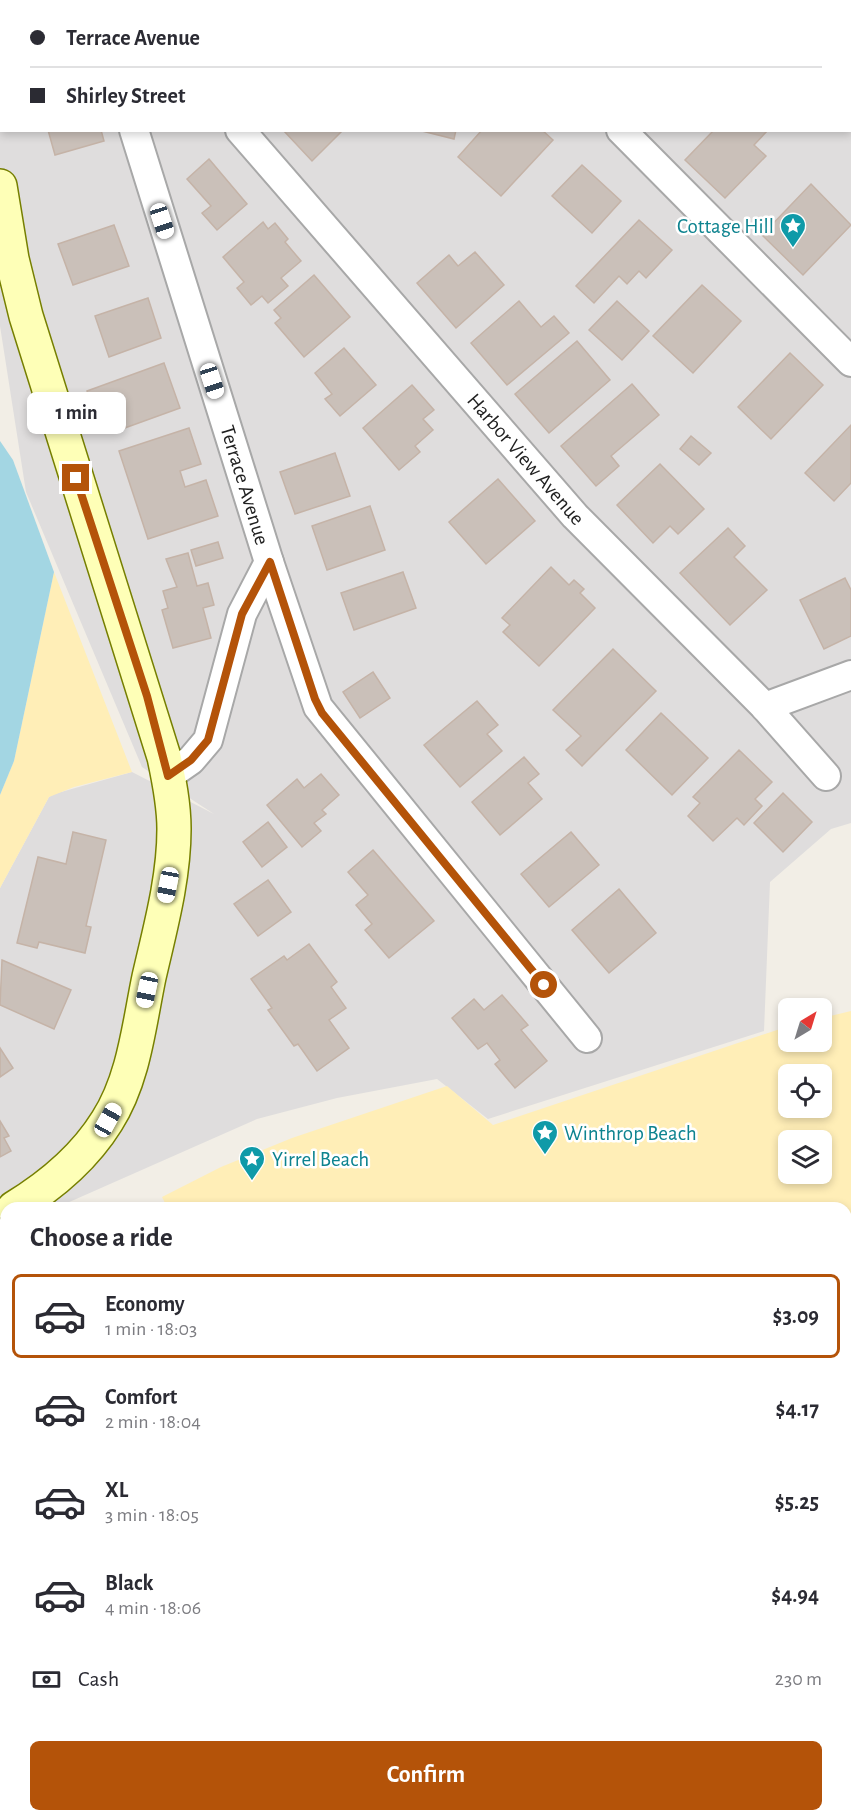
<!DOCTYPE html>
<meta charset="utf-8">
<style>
:root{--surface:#fff;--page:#f2f2f3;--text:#2b2b33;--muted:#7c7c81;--line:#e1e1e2;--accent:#b45309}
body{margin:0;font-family:"Alegreya Sans",sans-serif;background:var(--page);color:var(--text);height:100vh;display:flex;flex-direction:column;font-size:22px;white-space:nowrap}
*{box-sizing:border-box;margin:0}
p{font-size:20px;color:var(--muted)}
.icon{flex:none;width:33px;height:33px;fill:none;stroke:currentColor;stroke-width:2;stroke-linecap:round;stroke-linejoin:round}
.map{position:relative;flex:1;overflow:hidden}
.drawer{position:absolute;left:0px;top:1202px;width:852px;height:620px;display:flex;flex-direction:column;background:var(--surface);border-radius:18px 18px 0 0;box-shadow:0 3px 9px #0003}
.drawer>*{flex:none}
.top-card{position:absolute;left:0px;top:0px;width:852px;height:132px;box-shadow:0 3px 9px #0003;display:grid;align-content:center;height:132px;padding:0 30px;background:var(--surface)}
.needle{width:39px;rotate:38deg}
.tools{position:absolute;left:778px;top:998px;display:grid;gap:12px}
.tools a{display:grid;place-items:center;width:54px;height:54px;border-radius:9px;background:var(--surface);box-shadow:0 3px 9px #0003;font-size:30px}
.end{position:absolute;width:27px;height:27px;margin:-14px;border:8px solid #b45309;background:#fff;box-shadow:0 0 0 3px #fff}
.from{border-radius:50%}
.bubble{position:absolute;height:42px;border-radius:9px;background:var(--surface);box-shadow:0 3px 9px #0003;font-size:20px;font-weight:700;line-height:42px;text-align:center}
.car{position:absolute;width:18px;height:36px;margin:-18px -9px;border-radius:8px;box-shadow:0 0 4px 2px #0007;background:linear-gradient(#fff 24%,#345 0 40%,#fff 0 76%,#345 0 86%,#fff 0)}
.top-card b{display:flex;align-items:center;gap:21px;height:57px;font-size:22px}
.top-card b+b{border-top:2px solid var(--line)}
.top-card i{width:15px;height:15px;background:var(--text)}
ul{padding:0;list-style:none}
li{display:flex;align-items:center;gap:18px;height:84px;margin:0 12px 9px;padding:0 18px;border:3px solid transparent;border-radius:9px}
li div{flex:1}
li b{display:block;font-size:22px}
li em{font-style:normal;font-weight:700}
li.active{border-color:var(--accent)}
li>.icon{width:54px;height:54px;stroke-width:1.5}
h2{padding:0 30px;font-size:27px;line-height:72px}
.pay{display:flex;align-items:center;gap:15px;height:66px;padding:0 30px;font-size:22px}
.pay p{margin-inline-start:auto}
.cta{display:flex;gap:12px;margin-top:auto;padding:12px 30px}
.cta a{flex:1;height:69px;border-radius:9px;background:var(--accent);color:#fff;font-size:24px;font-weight:700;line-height:69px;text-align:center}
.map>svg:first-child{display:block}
.residential{fill:#dfdddd}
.sand{fill:#ffeeb7;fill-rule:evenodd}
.water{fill:#a3d6e3}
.building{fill:#cac0b9;stroke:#c5b3a7;stroke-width:1.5}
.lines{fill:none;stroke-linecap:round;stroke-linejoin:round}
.street-casing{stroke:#a8a8a8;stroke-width:32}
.secondary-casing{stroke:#767f00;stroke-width:36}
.street{stroke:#fff;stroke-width:28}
.secondary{stroke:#feffb7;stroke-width:33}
.route{stroke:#b45309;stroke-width:8}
.labels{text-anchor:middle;stroke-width:5;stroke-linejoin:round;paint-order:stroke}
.culture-label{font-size:21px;fill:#0d838f;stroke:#fff;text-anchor:start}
.street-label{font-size:21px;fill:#212121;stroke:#fff}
</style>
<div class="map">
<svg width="851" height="1820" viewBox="0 0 851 1820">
<rect width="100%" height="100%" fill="#f2eee6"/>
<!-- residential -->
<path class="residential" d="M82,0H851V823L831,829L770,882L764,1031L488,1119L437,1079L337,1098L257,1119L58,1207L6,1208V1242L0,1246V888L49,797L54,794L132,772L214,814L142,767L26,492L0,326V80L2,130H850V2Z"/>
<!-- sand -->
<g class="sand">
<path d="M54,572L132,772L74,787L49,797L0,888V795L14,761Z"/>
<path d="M851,1011V1286L846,1288V1208L157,1207L165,1203L162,1197L221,1167L292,1138L447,1086L493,1125L789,1026V1041H822V1018ZM789,1074H822V1107H789ZM789,1140H822V1173H789Z"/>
<path d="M6,1295V1746L0,1747V1300Z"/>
<path d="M846,1657L851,1667V1820H743L731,1815H846Z"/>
</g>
<!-- water -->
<g class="water">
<path d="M0,441L13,460L54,572L14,761L0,795Z"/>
<path d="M851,1286V1667L846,1657V1288Z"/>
<path d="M6,1746V1815H731L743,1820H0V1747Z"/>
</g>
<!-- building -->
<g class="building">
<path d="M158,0H239L157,2Z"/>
<path d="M48,130H101L104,141L55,155Z"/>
<path d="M283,130H343L312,161Z"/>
<path d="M418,130H456L454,139Z"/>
<path d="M482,130H542L553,140L501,196L458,157Z"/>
<path d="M714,130H768L754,145L766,156L725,198L685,160Z"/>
<path d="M209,159L247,204L217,230L202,213L211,206L187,179Z"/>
<path d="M582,165L621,201L592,233L552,196Z"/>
<path d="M811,184L851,225L803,275L762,235Z"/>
<path d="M639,220L672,250L646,278L639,271L627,284L619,276L594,303L576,286Z"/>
<path d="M263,222L268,229L275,223L288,239L285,242L301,261L281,278L288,286L268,303L262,296L251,305L237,288L244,282L223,257Z"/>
<path d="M114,225L129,266L73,285L58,244Z"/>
<path d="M475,252L504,285L456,328L417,283L449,255L458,266Z"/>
<path d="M314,275L350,317L304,357L275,323L281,318L274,310Z"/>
<path d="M702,285L741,321L693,373L653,336Z"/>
<path d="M148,298L161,338L109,357L95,316Z"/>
<path d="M519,301L541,327L554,316L569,333L507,385L471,343Z"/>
<path d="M617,301L649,331L622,360L589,330Z"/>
<path d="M577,341L610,380L549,433L515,394Z"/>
<path d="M344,348L376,385L340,416L325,399L332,394L315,373Z"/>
<path d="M790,353L823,385L771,439L738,407Z"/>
<path d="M164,363L180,408L122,429L114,408L95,415L87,391Z"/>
<path d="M632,384L659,415L611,456L619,466L596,486L561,446Z"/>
<path d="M412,385L434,410L423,419L433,430L415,446L420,452L399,470L363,428Z"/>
<path d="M851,425V483L834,501L805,473Z"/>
<path d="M189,428L201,464L180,471L185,487L206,480L218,516L148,539L119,451Z"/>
<path d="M691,436L711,453L699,465L680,449Z"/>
<path d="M335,453L350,496L295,514L280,472Z"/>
<path d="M660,464L704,509L678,534L670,526L653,543L617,505Z"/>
<path d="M498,479L535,521L486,564L449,522Z"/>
<path d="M370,506L385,550L327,570L312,526Z"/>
<path d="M728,528L745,546L734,557L767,590L730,625L680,573Z"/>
<path d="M218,542L223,558L196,566L191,550Z"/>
<path d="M188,553L197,586L208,583L214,605L203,608L211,638L173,648L162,610L168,608L163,591L177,587L166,559Z"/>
<path d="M551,567L569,585L574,580L584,589L580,593L595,608L539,666L503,632L510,625L502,618Z"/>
<path d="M403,572L416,608L354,630L341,593Z"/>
<path d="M845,578L851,590V636L824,649L800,600Z"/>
<path d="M613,649L656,691L582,766L566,750L581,736L553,710Z"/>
<path d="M373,672L390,698L360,718L343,692Z"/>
<path d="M477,701L498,725L487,734L502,751L460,787L424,745Z"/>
<path d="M661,713L708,758L672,795L626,750Z"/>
<path d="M739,750L772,782L755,799L762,806L744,825L737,818L713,841L688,816L700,803L693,797Z"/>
<path d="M524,757L539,774L528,783L542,799L500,835L472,802Z"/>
<path d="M321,774L339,795L322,810L326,814L314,823L321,831L302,847L267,805L297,779L304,788Z"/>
<path d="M783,793L812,822L783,852L754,823Z"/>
<path d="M268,822L287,847L262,867L243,842Z"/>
<path d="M73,832L106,840L86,926L91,927L85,953L39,942L37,948L17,943L38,857L66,864Z"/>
<path d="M571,832L599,865L549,907L521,874Z"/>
<path d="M373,850L434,921L389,958L365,930L372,924L356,905L368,895L348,872Z"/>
<path d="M268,880L291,912L258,936L234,904Z"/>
<path d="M619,889L656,933L609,973L572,930Z"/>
<path d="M309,944L337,982L331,987L346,1008L329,1020L349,1048L317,1071L298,1044L294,1046L268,1010L272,1008L251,979L284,956L287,960Z"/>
<path d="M2,960L71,990L54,1029L0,1005Z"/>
<path d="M502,995L528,1025L521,1030L547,1061L515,1088L495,1064L500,1060L487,1043L478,1049L452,1018L474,999L484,1010Z"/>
<path d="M0,1048L13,1068L0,1077Z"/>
<path d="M0,1121L9,1136L4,1138L11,1151L0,1157Z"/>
</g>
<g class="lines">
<defs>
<g id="street">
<path d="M98,0L99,2"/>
<path d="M127,0L128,2"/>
<path d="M437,0L445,2"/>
<path d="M352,2L357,0"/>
<path d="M493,2L494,0"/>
<path d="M134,130L269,562L318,707L587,1038"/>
<path d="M240,130L575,516L765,707L826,776"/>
<path d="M621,130L851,362"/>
<path d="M765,707L851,675"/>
<path d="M168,776L191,760L208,740L242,614L269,562"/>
</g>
<path id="secondary" d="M0,186L12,259L26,316L164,757C169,780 174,804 174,829C174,879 160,929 149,977C139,1025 134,1079 107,1121C84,1158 52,1185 14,1208"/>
</defs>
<!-- street casing -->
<use href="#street" class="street-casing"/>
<!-- secondary casing -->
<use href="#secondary" class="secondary-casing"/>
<!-- street -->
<use href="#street" class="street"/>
<!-- secondary -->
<use href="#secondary" class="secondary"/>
</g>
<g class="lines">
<!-- route -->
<path class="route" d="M76,478L147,696L168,776L191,760L208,740L242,614L270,562L315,699L322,713L544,985"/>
</g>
<!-- icons -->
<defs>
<symbol id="sight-pin" viewBox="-11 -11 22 30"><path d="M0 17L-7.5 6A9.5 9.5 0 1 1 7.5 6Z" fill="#0f9aa8" stroke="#fff"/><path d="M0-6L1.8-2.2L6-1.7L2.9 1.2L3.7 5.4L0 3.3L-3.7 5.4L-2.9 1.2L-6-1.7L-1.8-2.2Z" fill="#fff"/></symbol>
</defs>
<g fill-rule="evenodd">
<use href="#sight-pin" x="778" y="211" width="30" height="40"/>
<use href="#sight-pin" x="530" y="1118" width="30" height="40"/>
<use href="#sight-pin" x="237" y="1144" width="30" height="40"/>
</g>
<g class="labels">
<!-- culture labels -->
<g class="culture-label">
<text x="774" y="233" text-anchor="end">Cottage Hill</text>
<text x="564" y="1140">Winthrop Beach</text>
<text x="272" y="1166">Yirrel Beach</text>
</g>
<!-- street labels -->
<g class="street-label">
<text transform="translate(526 459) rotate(49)" y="7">Harbor View Avenue</text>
<text transform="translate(245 485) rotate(73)" y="7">Terrace Avenue</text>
</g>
</g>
</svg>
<div class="tools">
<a><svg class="needle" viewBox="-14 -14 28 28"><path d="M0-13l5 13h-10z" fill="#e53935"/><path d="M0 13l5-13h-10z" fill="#7c7c81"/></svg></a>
<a><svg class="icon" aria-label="locate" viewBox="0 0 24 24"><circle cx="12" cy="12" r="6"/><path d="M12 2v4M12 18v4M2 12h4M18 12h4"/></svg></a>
<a><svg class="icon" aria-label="layers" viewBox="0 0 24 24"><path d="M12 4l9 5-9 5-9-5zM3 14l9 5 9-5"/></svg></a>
</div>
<i class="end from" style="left:544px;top:985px"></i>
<i class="end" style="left:76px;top:478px"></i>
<div class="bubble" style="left:27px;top:392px;width:99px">1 min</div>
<i class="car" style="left:162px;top:221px;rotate:162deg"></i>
<i class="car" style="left:212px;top:381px;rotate:162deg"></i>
<i class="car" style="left:168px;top:885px;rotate:191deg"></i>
<i class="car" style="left:147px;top:990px;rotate:192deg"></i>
<i class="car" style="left:108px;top:1120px;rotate:29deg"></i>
<div class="top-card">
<b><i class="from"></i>Terrace Avenue</b>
<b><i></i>Shirley Street</b>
</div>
<section class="drawer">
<h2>Choose a ride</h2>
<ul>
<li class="active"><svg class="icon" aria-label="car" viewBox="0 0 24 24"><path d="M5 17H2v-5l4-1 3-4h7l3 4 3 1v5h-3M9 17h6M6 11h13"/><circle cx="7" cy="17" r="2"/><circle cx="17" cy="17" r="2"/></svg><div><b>Economy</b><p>1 min · 18:03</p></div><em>$3.09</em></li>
<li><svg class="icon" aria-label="car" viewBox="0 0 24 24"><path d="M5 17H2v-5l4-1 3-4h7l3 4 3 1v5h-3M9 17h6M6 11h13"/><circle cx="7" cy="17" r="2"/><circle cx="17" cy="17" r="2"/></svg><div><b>Comfort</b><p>2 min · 18:04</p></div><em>$4.17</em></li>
<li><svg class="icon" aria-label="car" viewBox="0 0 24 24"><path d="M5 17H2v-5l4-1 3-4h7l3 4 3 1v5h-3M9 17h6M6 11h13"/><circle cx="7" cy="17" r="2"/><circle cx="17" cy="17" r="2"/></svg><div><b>XL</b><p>3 min · 18:05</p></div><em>$5.25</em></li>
<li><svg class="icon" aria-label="car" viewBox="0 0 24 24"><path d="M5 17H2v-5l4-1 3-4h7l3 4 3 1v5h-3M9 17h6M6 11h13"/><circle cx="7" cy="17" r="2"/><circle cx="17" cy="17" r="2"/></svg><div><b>Black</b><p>4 min · 18:06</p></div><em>$4.94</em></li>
</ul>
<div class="pay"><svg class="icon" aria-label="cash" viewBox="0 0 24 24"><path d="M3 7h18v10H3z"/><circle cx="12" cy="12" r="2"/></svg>Cash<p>230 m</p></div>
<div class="cta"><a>Confirm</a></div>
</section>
</div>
